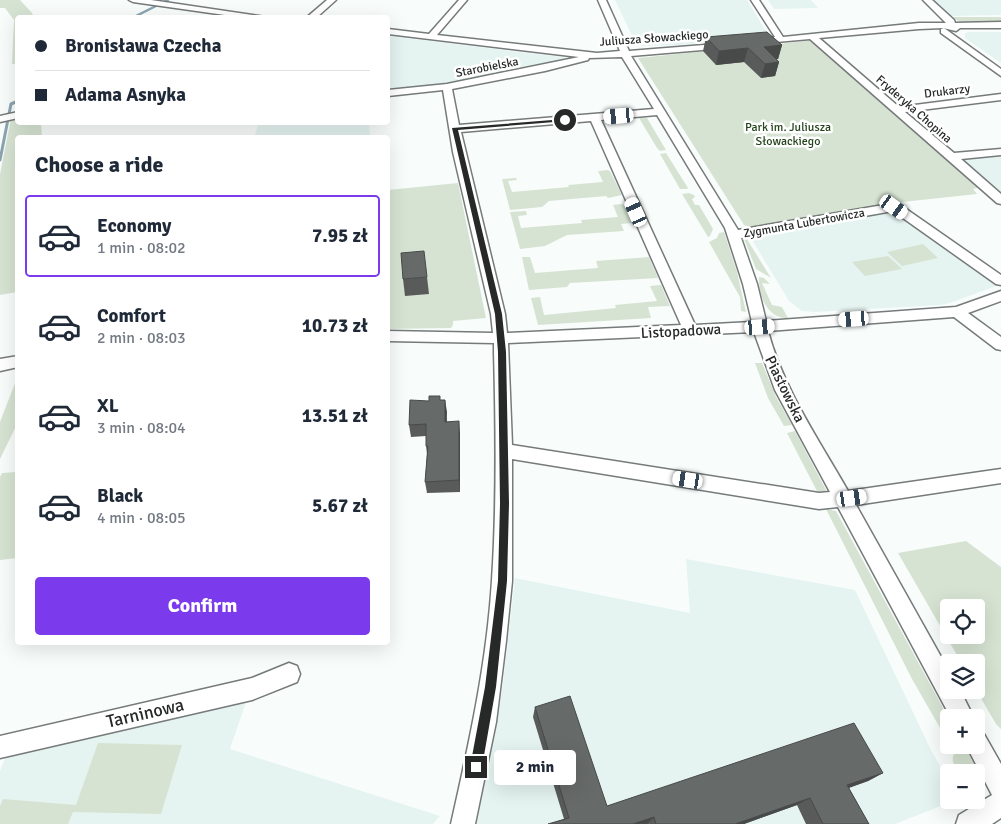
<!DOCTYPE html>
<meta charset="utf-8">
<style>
:root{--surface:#fff;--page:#f6f6f7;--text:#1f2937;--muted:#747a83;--line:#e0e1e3;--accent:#7c3aed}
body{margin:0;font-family:Signika,sans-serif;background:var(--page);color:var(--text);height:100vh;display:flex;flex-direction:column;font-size:19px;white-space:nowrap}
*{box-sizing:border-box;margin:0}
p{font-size:16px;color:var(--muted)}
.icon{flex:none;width:28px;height:28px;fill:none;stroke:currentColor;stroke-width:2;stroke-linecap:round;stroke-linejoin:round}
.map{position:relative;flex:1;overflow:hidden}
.drawer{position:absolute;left:15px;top:135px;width:375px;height:510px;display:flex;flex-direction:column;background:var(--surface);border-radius:5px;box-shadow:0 5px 20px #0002}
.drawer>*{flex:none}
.top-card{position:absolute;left:15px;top:15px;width:375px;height:110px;border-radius:5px;box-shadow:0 5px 20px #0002;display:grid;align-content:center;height:110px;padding:0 20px;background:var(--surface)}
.buttons{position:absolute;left:940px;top:599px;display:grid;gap:10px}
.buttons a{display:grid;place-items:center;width:45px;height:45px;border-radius:5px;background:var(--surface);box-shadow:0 5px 20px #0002;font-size:25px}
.end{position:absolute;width:22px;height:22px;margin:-11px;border:6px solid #272929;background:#fff;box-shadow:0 0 0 2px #fff}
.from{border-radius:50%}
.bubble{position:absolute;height:35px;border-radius:5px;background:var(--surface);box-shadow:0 5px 20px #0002;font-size:16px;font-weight:700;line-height:35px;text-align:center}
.car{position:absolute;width:15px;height:30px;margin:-15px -8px;border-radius:6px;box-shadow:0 0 4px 1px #0007;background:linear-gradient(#fff 24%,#345 0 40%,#fff 0 76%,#345 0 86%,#fff 0)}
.top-card b{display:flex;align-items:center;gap:18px;height:48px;font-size:19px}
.top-card b+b{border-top:1px solid var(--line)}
.top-card i{width:12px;height:12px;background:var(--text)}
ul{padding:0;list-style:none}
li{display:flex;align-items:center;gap:15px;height:82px;margin:0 10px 8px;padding:0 10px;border:2px solid transparent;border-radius:5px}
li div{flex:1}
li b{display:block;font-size:19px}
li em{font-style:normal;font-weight:700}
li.selected{border-color:var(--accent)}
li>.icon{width:45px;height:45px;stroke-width:1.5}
h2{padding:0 20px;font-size:22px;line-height:60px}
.button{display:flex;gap:10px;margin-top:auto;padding:10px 20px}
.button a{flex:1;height:58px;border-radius:5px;background:var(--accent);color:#fff;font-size:20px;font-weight:700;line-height:58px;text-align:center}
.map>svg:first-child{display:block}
.built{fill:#e5f4f1}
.green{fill:#d6e3d2;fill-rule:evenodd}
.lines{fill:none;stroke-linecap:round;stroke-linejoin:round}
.stream-far1{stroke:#8ba4b0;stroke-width:2.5}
.stream{stroke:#8ba4b0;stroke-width:3}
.minor-casing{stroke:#767a7a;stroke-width:3}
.minor{fill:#fff;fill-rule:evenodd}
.wall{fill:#585b59}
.shaded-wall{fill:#474a49}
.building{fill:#666a68;stroke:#474a49}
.route{fill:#272929}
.labels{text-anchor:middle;stroke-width:5;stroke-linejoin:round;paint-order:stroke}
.far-street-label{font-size:12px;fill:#272929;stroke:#fff}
.far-park-label{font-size:12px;fill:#24431b;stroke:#fff}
.street-label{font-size:15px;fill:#272929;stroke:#fff}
.near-street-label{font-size:18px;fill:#272929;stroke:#fff}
</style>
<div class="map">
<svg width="1001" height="824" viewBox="0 0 1001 824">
<rect width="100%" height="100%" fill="#f8fdfc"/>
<!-- built -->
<g class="built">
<path d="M615,0H747L769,36L680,45L637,46Z"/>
<path d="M768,0H811L818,8L774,9Z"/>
<path d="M932,0H1001V15L950,16Z"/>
<path d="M969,32H1001V63L965,38V33Z"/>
<path d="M388,36L563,57L565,58L449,84L388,90Z"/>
<path d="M259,122L369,123L370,137L254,138Z"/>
<path d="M1001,156V193L963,160Z"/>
<path d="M894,211L999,285L950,303L940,305L814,312L802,311L789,301L749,235Z"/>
<path d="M686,559L855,590L930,748L949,782V800H952L941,806L895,824H477L503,684L515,578L690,613Z"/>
<path d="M246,702L230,749L440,816L433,824H0V771L6,756Z"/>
</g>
<!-- green -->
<g class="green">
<path d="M0,0H20L32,13L34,17L18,18L17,64H12L14,20L5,8H0Z"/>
<path d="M952,17H1001V22H960Z"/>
<path d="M806,41H813L980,187L973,189L977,194L893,203L752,229L744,225L638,58Z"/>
<path d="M17,117L18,122L41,123L42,137L18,138L17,292L0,295V174L11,118Z"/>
<path d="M639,118H647L666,150L660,151L657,148Z"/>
<path d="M666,153L688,188L687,189H680L660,154Z"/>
<path d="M608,170L610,171L622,195L608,198L606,196L549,201L542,207L510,210L502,179L516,178L517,180L508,181L512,192L569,187L568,185L603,182L598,171Z"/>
<path d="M458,183L486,318L453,321V325L451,328L388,329V190Z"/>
<path d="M689,193L694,195L695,197L692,199L695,205H699L713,229L710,236L708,237L682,194Z"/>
<path d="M621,204L626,205L633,223L621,224L624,231L567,235L545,246L520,249L510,212L526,211L527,215L518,216L521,228L582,223L581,220L618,217L613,205Z"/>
<path d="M724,232L737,272L746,312L741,311L740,297L709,242L717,238L719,233Z"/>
<path d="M745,236L771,278L756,269L744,239Z"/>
<path d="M923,244L938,258L902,266L887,252Z"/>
<path d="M888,256L902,269L865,276L852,262Z"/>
<path d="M530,257L535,273L598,268L596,261L649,257L658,278L570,283L567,287L529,290L522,257Z"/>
<path d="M759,277L764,278L770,284L762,283L772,305L782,307L788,318C767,319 758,294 759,277Z"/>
<path d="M660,285H661L670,306L648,307L651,318L538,325L531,298L540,297L544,315L616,308L615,305L657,301L650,286Z"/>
<path d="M755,363H762L776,397L792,425L784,426L768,398Z"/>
<path d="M17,378V424L0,459V422Z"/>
<path d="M795,431L826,490L819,495L787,433Z"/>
<path d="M17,472V558L0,560V477L2,473Z"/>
<path d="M826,509L836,511L949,719V740H947L912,679Z"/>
<path d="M966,541L1001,567V729L996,724L976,690V662H961L898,553ZM949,608H976V635H949Z"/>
<path d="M98,743L182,745L161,814L73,812L68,824H0V806L3,799L76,805Z"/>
<path d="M966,749C975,766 991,786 979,805L976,800V772H958C950,760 950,751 966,749Z"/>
</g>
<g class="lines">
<!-- stream-far1 -->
<path class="stream-far1" d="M132,18L168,0"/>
<!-- stream -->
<path class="stream" d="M0,160L11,104L18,101"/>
<defs>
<g id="minor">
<path d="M129,0H151L272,18H246L133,2Z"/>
<path d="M327,0H336L316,18H306Z"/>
<path d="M459,0H467L437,35L597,53L620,51L598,0H606L629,51L729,43V47L726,48L631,56L738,230L895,203L899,204L1001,275V285L996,284L893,211L741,238L757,284L766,321L956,307L1001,291V301L968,313L1001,337V350L996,349L954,317L768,331C783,388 819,440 848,491L1001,469V483L856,505L949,671V690H960L974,718H951L838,507L819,509L512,459V581L506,641L496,722L475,824H451C469,744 487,663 492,580C497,505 496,428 494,352V343L388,341V331L493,333L491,314L453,152L443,90L388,96V90L447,84L579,57L388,34V29L429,34ZM622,57L654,109L459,125L452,89L545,71L588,60L589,58ZM657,115L725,228L743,284L752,322L695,325L601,120ZM591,121L681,325L507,333L505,314L461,132ZM754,332L775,390L830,492L819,493L512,445L508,343Z"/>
<path d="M751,0H759L783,37L919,23H946L923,0H932L954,20L955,23L1001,22V28H960L956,31L943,28L919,29L819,38L899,107L1001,94V100L905,112L954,153L1001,149V155L961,159L1001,194V204L997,203L810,39L752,44V40L775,37Z"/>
<path d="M944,28L1001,69V76L941,33V29Z"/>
<path d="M18,112V118L0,122V116Z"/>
<path d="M18,356V367L0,371V359Z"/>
<path d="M289,663L297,666L300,674L297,682L252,700L0,758V736L252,678Z"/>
<path d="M976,731L984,734L1001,764V818L992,824H956L959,815L992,795L966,745H976Z"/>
</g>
</defs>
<!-- minor casing -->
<use href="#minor" class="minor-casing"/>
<!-- minor -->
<use href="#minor" class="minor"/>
</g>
<!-- wall -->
<g class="wall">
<path d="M706,37L782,45L778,59H776L779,62L775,76L761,78L744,62L716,65L703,51Z"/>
<path d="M427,277L429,294L405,296L403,279Z"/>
<path d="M441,400H445L447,422L460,433V492L427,493L425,482L427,454L426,446V436L411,437L409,425Z"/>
<path d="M535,707L607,806L883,773L868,781L849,788L869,824H806L797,805L744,824H548L564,819L533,717Z"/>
</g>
<!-- shaded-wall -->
<g class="shaded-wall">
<path d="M782,45L778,59L761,60L764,47Z"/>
<path d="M748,48L744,62L716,65L719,51Z"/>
<path d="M779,62L775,76L761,78L765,64Z"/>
<path d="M445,400L447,412L446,434L445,422Z"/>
<path d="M459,421L460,433V492L459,480Z"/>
<path d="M883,773L868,781L833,793L847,785Z"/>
<path d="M810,798L797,805L744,824H735Z"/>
<path d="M654,817L647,824H633Z"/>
</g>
<!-- building -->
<g class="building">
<path d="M767,32L782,45L764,47L779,62L765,64L748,48L719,51L706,37Z"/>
<path d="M424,251L427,277L403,279L401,253Z"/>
<path d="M429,396H440V400H445V422L459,421V480L425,482L428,446H426V424L409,425L410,400L429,401Z"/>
<path d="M570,696L607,806L854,723L883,773L847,785L869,824H823L810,798L735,824H656L654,817L633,824H548L569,818L535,707Z"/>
</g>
<!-- route -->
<path class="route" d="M565,119L567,121L458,130L502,314L506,352L509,504L507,581L496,687L482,767L480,771L476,773L472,771L470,767L485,687L498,581L500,504L498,352L495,314L452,128Z"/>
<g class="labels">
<!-- far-street labels -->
<g class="far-street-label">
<text transform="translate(654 38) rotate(-4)" y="4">Juliusza Słowackiego</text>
<text transform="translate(487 67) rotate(-11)" y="4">Starobielska</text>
<text transform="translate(947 91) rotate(-7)" y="4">Drukarzy</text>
<text transform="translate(914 109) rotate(41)" y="4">Fryderyka Chopina</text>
<text transform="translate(804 223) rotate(-10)" y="4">Zygmunta Lubertowicza</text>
</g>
<!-- far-park labels -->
<g class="far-park-label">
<text x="788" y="131">Park im. Juliusza<tspan x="788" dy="14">Słowackiego</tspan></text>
</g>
<!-- street labels -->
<g class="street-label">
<text transform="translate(681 331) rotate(-3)" y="5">Listopadowa</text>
<text transform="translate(785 389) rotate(64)" y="5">Piastowska</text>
</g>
<!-- near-street labels -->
<g class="near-street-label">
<text transform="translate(145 713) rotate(-13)" y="6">Tarninowa</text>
</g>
</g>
</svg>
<div class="buttons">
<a><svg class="icon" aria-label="locate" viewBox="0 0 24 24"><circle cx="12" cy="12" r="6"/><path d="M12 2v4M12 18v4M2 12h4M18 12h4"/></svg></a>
<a><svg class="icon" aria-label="layers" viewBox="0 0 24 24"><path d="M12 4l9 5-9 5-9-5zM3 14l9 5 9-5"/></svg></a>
<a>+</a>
<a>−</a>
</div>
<i class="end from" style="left:565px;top:120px"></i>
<i class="end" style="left:476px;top:767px"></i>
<div class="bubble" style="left:494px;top:750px;width:82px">2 min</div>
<i class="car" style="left:619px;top:116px;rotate:265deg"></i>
<i class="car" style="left:894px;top:207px;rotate:125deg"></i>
<i class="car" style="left:636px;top:212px;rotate:336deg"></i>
<i class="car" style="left:854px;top:319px;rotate:266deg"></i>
<i class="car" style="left:760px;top:327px;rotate:86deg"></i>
<i class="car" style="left:688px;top:480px;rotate:279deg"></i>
<i class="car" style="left:852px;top:498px;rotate:82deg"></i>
<div class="top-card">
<b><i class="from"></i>Bronisława Czecha</b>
<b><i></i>Adama Asnyka</b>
</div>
<section class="drawer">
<h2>Choose a ride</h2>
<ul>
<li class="selected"><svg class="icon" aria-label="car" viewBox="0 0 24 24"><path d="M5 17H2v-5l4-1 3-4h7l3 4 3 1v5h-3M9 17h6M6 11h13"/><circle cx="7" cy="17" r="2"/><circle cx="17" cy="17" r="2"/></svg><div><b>Economy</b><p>1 min · 08:02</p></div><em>7.95 zł</em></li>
<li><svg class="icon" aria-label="car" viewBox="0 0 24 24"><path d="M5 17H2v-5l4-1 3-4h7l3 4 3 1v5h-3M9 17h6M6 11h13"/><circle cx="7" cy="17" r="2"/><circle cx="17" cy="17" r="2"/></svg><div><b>Comfort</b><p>2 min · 08:03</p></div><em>10.73 zł</em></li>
<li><svg class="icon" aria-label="car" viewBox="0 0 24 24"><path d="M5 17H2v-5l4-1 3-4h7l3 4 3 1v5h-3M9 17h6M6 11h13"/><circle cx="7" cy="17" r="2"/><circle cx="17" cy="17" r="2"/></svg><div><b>XL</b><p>3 min · 08:04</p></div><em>13.51 zł</em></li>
<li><svg class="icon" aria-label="car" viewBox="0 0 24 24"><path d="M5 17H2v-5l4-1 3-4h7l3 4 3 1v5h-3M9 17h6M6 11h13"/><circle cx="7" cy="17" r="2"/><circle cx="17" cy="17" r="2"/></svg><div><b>Black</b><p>4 min · 08:05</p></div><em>5.67 zł</em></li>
</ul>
<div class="button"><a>Confirm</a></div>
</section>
</div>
